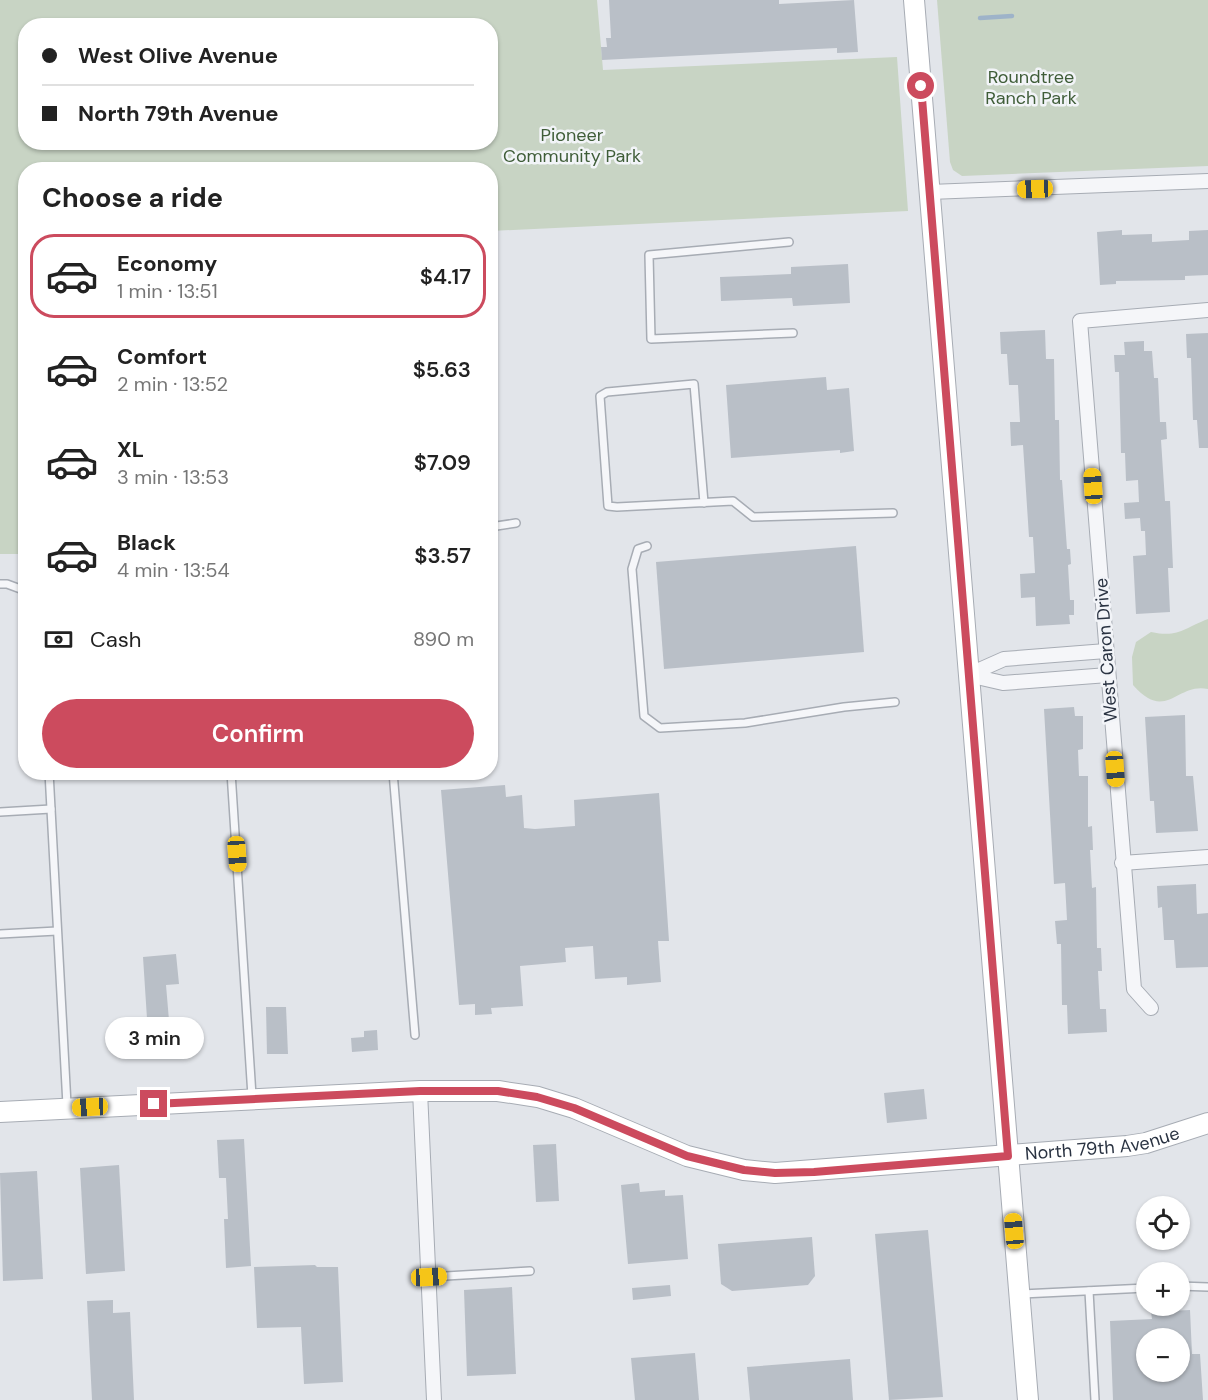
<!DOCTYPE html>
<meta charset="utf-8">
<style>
:root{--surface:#fff;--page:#f6f6f6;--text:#222;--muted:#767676;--line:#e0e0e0;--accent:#cc4b5e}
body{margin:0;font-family:"DM Sans",sans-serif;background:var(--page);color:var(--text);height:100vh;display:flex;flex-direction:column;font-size:22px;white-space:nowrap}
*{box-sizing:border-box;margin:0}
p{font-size:20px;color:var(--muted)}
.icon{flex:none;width:33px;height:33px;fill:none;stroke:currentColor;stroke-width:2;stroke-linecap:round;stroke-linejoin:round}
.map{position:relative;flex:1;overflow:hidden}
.side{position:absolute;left:18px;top:162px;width:480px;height:618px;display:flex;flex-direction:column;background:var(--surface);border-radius:24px;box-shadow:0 2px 4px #0004}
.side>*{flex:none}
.guide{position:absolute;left:18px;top:18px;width:480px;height:132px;border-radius:24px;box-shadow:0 2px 4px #0004;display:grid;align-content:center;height:132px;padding:0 24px;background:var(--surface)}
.fabs{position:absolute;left:1136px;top:1196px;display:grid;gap:12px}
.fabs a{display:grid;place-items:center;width:54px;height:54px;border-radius:50%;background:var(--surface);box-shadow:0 2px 4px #0004;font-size:30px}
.end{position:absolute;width:27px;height:27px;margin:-14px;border:8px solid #cc4b5e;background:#fff;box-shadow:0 0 0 3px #fff}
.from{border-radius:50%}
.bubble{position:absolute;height:42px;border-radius:21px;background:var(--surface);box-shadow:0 2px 4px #0004;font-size:20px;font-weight:600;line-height:42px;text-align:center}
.car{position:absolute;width:18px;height:36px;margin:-18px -9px;border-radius:8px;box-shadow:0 0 4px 2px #0007;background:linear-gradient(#f5c518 24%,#345 0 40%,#f5c518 0 76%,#345 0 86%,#f5c518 0)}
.guide b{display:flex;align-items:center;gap:21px;height:57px;font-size:22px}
.guide b+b{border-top:2px solid var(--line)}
.guide i{width:15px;height:15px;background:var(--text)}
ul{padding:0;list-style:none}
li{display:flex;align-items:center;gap:18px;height:84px;margin:0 12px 9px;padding:0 12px;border:3px solid transparent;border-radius:24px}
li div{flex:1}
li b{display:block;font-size:22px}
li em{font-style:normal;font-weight:600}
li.active{border-color:var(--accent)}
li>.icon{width:54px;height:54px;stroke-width:1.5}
h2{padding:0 24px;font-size:27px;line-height:72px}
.pay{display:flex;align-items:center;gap:15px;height:66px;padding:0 24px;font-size:22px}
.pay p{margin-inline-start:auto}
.cta{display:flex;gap:12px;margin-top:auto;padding:12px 24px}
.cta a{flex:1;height:69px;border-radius:36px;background:var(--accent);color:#fff;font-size:24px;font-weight:600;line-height:69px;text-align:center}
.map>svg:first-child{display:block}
.green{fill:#c8d4c4;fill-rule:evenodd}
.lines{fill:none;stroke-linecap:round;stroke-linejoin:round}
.stream{stroke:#9eb3c9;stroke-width:4.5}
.building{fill:#b9bfc7;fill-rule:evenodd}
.lane-casing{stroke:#a7acb4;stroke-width:10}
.street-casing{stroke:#a7acb4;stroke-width:16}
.secondary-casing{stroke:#a7acb4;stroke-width:22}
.lane{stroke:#f5f6f9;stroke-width:7}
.street{stroke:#f5f6f9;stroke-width:14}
.secondary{stroke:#fff;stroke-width:20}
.route{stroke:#cc4b5e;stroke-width:8}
.labels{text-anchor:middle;stroke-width:5;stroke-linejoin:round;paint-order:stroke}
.park-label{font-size:18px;fill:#3f5d38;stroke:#f2f4f8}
.street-label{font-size:18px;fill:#2a3342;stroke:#f2f4f8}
</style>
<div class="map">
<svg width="1208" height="1400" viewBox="0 0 1208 1400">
<rect width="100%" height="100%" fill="#e2e5ea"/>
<!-- green -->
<g class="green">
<path d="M0,0H597L603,70L897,57L908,211L491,231L490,170H26L25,554H0ZM26,26H490V142H26Z"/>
<path d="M937,0H1208V166L962,176L953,170L950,162Z"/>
<path d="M1208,619V689C1177,682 1166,723 1133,685L1132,657L1136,642L1151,632C1179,638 1184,628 1208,619Z"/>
</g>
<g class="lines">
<!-- stream -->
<path class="stream" d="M980,18L1012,16"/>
</g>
<!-- building -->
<g class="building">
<path d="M609,0H779V4L854,0L858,52L837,53V48L602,60L601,47H607L606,38H611Z"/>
<path d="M1122,230V235L1152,234V242L1189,240V231L1208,230V275L1185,276V280L1116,281V284L1100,285L1097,232Z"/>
<path d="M848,264L850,303L793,306L792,298L721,301L720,277L791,274V267Z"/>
<path d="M1045,330L1046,359H1054L1055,420H1059L1060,480H1062L1067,549H1070L1071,564L1068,565L1070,600H1074V615H1069L1070,624L1036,626L1035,597L1021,598L1020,574L1035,573L1033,537H1029L1023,445L1011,446L1010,422H1020L1018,385H1009L1007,354H1001L1000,332Z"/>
<path d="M1208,333V448H1199L1197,420H1193L1191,358H1187L1186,334Z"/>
<path d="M1144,341V351H1152L1154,378H1158L1160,422H1166L1167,439L1161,440L1165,501H1170L1173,568H1168L1170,612L1136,614L1133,556L1146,555L1145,531H1141L1140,518L1125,519L1124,503L1139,502L1138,480L1126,481L1125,453H1121L1119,372H1115L1114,355H1125L1124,342Z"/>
<path d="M826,377L827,390L849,388L854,451L840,453V450L731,458L726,385Z"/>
<path d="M856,546L864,652L664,669L656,562Z"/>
<path d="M1074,707L1075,716H1083V749L1078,750L1079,776H1088V827L1092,826L1093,850H1090L1092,888L1096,887L1097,948H1101L1102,971H1098L1100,1009H1106L1107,1032L1068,1034L1067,1005H1062L1061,944H1057L1055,921L1067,920L1065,883L1054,884L1044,709Z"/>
<path d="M1185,715L1186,776H1193L1198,831L1156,833L1154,801H1150L1145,717Z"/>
<path d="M505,785L506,797L522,795L524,828L535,829L575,826L574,800L659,793L669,941H658L661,982L627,985V977L595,979L593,946L565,948L566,962L520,966L523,1006L491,1008L492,1014L475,1015V1004L459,1005L441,790Z"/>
<path d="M1196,884L1197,914L1208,913V967L1176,968L1174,940H1164L1162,907L1158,908L1157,886Z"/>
<path d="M176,954L179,984L166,985L170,1032L148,1034L143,957Z"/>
<path d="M266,1007H286L288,1054H267Z"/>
<path d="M377,1030L378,1050L352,1052L351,1038L364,1037V1031Z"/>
<path d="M924,1089L927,1119L887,1123L884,1093Z"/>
<path d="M244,1139L251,1266L226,1268L224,1219H228L226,1178H219L217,1140Z"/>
<path d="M556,1144L559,1201L536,1202L533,1145Z"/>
<path d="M119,1165L125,1271L86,1274L80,1168Z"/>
<path d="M37,1171L43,1279L3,1281L0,1173Z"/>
<path d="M639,1183L640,1192L665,1190V1196L683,1195L688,1259L628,1264L621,1185Z"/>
<path d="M928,1230L943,1397L889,1400L875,1234Z"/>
<path d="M812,1237L815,1276L808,1285L732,1291L721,1284L718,1244Z"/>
<path d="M315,1265L317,1267H338L343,1382L304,1384L301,1327L257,1328L254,1267Z"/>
<path d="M670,1285L671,1296L633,1300L632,1288Z"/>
<path d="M512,1287L516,1374L467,1376L464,1290Z"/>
<path d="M113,1300V1313L130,1312L134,1400H92L87,1301Z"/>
<path d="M1190,1310L1192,1354H1200L1203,1400H1113L1110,1321L1152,1319L1151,1312ZM1146,1338H1179V1371H1146Z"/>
<path d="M695,1353L699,1400H635L631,1358Z"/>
<path d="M850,1359L853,1400H750L747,1367Z"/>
</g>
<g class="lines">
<defs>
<g id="lane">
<path d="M789,242L649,255L651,339L793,333"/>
<path d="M704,503L694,384L607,392L600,396L608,506L617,507L733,501L753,517L893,513"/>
<path d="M490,527L516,523"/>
<path d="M647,546L638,549L632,569L644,716L660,728L745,723L844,707L895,702"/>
<path d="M0,584H7L26,591"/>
<path d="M49,772L67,1105"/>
<path d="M231,772L252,1096"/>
<path d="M393,772L415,1035"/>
<path d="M0,812L51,809"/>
<path d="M0,934L57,931"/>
<path d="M429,1277L530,1271"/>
<path d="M1179,1286L1208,1287"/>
<path d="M1089,1291L1095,1400"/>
<path d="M1022,1294L1146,1288"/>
</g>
<g id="street">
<path d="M930,192L1208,181"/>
<path d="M968,675L1004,659L1106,651"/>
<path d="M968,675L1003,683L1108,675"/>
<path d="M1122,863L1208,857"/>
<path d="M1151,1008L1134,989L1080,321L1208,310"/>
<path d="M420,1091L434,1400"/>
</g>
<g id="secondary">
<path d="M914,0L1028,1400"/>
<path id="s1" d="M0,1112L420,1091H498L538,1097L574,1108L687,1156L744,1170L775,1173L1127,1146L1146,1143L1208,1123"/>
</g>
</defs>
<!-- lane casing -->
<use href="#lane" class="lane-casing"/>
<!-- street casing -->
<use href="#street" class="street-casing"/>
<!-- secondary casing -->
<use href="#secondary" class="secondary-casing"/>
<!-- lane -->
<use href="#lane" class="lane"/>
<!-- street -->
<use href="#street" class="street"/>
<!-- secondary -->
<use href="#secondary" class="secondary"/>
</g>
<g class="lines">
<!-- route -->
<path class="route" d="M154,1104L420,1091H498L537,1097L574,1108L687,1156L744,1170L775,1173L814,1172L1008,1156L921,86"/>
</g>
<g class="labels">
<!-- park labels -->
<g class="park-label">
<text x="1031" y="83">Roundtree<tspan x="1031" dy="21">Ranch Park</tspan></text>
<text x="572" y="141">Pioneer<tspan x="572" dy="21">Community Park</tspan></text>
</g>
<!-- street labels -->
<g class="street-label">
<text transform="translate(1106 650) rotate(-94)" y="6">West Caron Drive</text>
<text dy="6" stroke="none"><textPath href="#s1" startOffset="1118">North 79th Avenue</textPath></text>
</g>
</g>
</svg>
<div class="fabs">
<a><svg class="icon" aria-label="locate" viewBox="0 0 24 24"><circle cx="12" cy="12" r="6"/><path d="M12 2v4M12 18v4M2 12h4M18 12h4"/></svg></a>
<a>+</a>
<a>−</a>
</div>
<i class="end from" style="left:921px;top:86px"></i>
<i class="end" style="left:154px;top:1104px"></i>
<div class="bubble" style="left:105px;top:1017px;width:99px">3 min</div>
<i class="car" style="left:1035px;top:189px;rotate:268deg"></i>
<i class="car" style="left:1093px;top:486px;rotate:356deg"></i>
<i class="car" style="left:1115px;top:769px;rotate:176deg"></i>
<i class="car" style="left:237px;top:854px;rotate:176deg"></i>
<i class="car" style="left:90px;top:1107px;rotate:267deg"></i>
<i class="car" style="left:1014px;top:1231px;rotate:355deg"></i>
<i class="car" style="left:429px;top:1277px;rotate:87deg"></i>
<div class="guide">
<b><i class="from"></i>West Olive Avenue</b>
<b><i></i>North 79th Avenue</b>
</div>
<section class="side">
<h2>Choose a ride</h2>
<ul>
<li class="active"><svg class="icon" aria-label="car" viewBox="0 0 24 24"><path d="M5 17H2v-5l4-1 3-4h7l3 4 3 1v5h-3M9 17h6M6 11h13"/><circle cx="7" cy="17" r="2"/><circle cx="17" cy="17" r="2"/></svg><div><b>Economy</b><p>1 min · 13:51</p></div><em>$4.17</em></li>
<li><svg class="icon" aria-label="car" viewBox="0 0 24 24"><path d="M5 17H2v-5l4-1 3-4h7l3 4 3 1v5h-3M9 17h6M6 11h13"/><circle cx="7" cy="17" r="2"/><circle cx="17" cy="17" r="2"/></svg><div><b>Comfort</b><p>2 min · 13:52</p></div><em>$5.63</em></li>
<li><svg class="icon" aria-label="car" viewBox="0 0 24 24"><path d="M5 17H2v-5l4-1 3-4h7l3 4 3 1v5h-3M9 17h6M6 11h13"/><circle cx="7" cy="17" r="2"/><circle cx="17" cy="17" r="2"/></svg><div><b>XL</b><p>3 min · 13:53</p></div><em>$7.09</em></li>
<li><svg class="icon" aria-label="car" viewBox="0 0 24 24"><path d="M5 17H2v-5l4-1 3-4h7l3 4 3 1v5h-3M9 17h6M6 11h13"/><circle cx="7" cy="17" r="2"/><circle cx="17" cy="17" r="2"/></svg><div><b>Black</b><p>4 min · 13:54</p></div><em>$3.57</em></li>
</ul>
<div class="pay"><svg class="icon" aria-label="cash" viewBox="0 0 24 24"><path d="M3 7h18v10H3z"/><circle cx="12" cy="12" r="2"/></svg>Cash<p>890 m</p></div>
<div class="cta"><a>Confirm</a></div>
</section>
</div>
